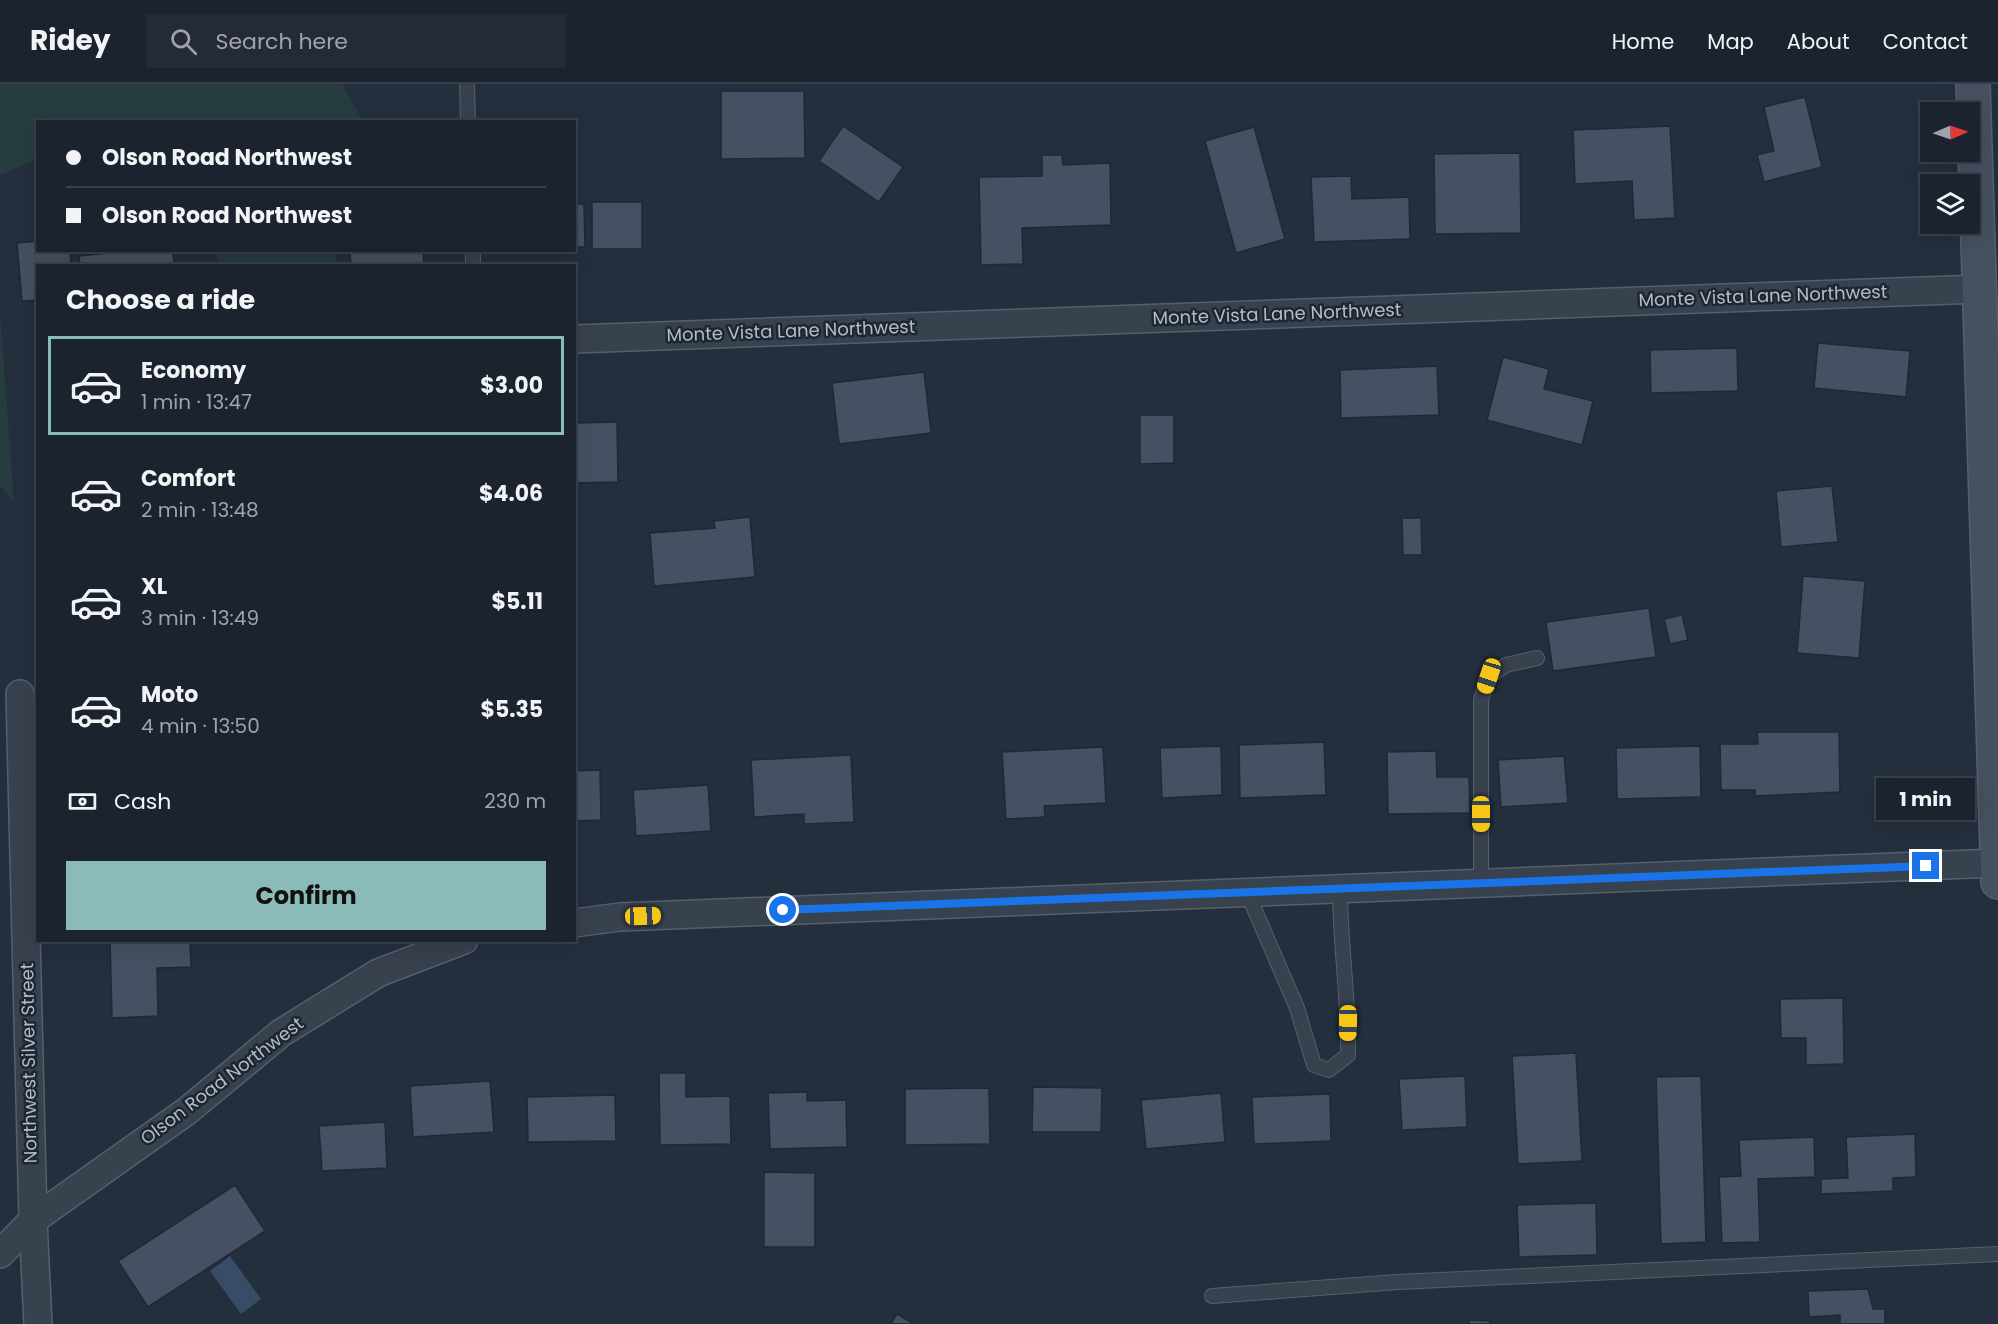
<!DOCTYPE html>
<meta charset="utf-8">
<style>
:root{--surface:#1b232e;--page:#242b36;--text:#f1f3f6;--muted:#a0a4aa;--line:#39404a;--accent:#8bbbb9}
body{margin:0;font-family:Poppins,sans-serif;background:var(--page);color:var(--text);height:100vh;display:flex;flex-direction:column;font-size:22px;white-space:nowrap}
*{box-sizing:border-box;margin:0}
p{font-size:20px;color:var(--muted)}
.icon{flex:none;width:33px;height:33px;fill:none;stroke:currentColor;stroke-width:2;stroke-linecap:round;stroke-linejoin:round}
.map{position:relative;flex:1;overflow:hidden}
.details{position:absolute;left:36px;top:180px;width:540px;height:678px;display:flex;flex-direction:column;background:var(--surface);border-radius:0px;box-shadow:0 6px 24px #0002,0 0 0 2px var(--line)}
.details>*{flex:none}
.guide{position:absolute;left:36px;top:36px;width:540px;height:132px;border-radius:0px;box-shadow:0 6px 24px #0002,0 0 0 2px var(--line);display:grid;align-content:center;height:132px;padding:0 30px;background:var(--surface)}
.needle{width:39px;rotate:88deg}
.controls{position:absolute;left:1920px;top:18px;display:grid;gap:12px}
.controls a{display:grid;place-items:center;width:60px;height:60px;border-radius:0px;background:var(--surface);box-shadow:0 6px 24px #0002,0 0 0 2px var(--line);font-size:30px}
.end{position:absolute;width:27px;height:27px;margin:-14px;border:8px solid #1a73e8;background:#fff;box-shadow:0 0 0 3px #fff}
.from{border-radius:50%}
.bubble{position:absolute;height:42px;border-radius:0px;background:var(--surface);box-shadow:0 6px 24px #0002,0 0 0 2px var(--line);font-size:20px;font-weight:700;line-height:42px;text-align:center}
.car{position:absolute;width:18px;height:36px;margin:-18px -9px;border-radius:8px;box-shadow:0 0 4px 2px #0007;background:linear-gradient(#f5c518 24%,#345 0 40%,#f5c518 0 76%,#345 0 86%,#f5c518 0)}
.guide b{display:flex;align-items:center;gap:21px;height:57px;font-size:22px}
.guide b+b{border-top:2px solid var(--line)}
.guide i{width:15px;height:15px;background:var(--text)}
ul{padding:0;list-style:none}
li{display:flex;align-items:center;gap:18px;height:99px;margin:0 12px 9px;padding:0 18px;border:3px solid transparent;border-radius:0px}
li div{flex:1}
li b{display:block;font-size:22px}
li em{font-style:normal;font-weight:700}
li.on{border-color:var(--accent)}
li>.icon{width:54px;height:54px;stroke-width:1.5}
h2{padding:0 30px;font-size:27px;line-height:72px}
.pay{display:flex;align-items:center;gap:15px;height:66px;padding:0 30px;font-size:22px}
.pay p{margin-inline-start:auto}
.cta{display:flex;gap:12px;margin-top:auto;padding:12px 30px}
.cta a{flex:1;height:69px;border-radius:0px;background:var(--accent);color:#111;font-size:24px;font-weight:700;line-height:69px;text-align:center}
header{display:flex;align-items:center;gap:36px;box-sizing:border-box;height:84px;padding:0 30px;background:var(--surface);border-bottom:2px solid var(--line)}
header strong{font-size:28px}
nav{display:flex;gap:33px;margin-inline-start:auto;font-size:21px}
.search{width:420px;height:54px;background:var(--page);display:flex;align-items:center;gap:15px;box-sizing:border-box;padding:0 21px;border-radius:0px;color:var(--muted);font-size:22px}
.map>svg:first-child{display:block}
.green{fill:#263c3f}
.water{fill:#394c67}
.building{fill:#455162;stroke:#1f2835;stroke-width:1.5}
.lines{fill:none;stroke-linecap:round;stroke-linejoin:round}
.lane-casing{stroke:#565f6c;stroke-width:16}
.street-casing{stroke:#565f6c;stroke-width:30}
.secondary-casing{stroke:#565f6c;stroke-width:36}
.lane{stroke:#38414e;stroke-width:14}
.street{stroke:#38414e;stroke-width:27}
.secondary{stroke:#465061;stroke-width:33}
.route{stroke:#1a73e8;stroke-width:8}
.labels{text-anchor:middle;stroke-width:5;stroke-linejoin:round;paint-order:stroke}
.street-label{font-size:18px;fill:#b4bcc9;stroke:#1d2633}
</style>
<header>
<strong>Ridey</strong>
<div class="search"><svg class="icon" aria-label="search" viewBox="0 0 24 24"><circle cx="10" cy="10" r="6"/><path d="M15 15l6 6"/></svg>Search here</div>
<nav><a>Home</a><a>Map</a><a>About</a><a>Contact</a></nav>
</header>
<div class="map">
<svg width="1998" height="1240" viewBox="0 0 1998 1240">
<rect width="100%" height="100%" fill="#242f3e"/>
<!-- green -->
<g class="green">
<path d="M0,0H342L363,37L38,38L37,75L0,91Z"/>
<path d="M214,167H338L334,182L221,181Z"/>
<path d="M0,229L14,418L0,402Z"/>
</g>
<!-- water -->
<path class="water" d="M230,1172L261,1215L241,1230L210,1187Z"/>
<!-- building -->
<g class="building">
<path d="M721,7H804L805,74L721,75Z"/>
<path d="M1805,13L1822,83L1764,98L1757,71L1774,67L1764,23Z"/>
<path d="M843,42L903,83L879,118L819,77Z"/>
<path d="M1670,42L1675,134L1634,136L1632,97L1575,100L1573,46Z"/>
<path d="M1254,43L1285,155L1236,169L1205,57Z"/>
<path d="M1520,69L1521,149L1435,150L1434,70Z"/>
<path d="M1042,71H1062L1063,81L1110,79L1111,141L1022,144L1023,180L981,181L979,93L1042,92Z"/>
<path d="M1351,92L1352,115L1409,113L1410,155L1314,158L1311,93Z"/>
<rect x="592" y="118" width="50" height="47"/>
<path d="M574,120H584L585,163H574Z"/>
<path d="M38,157V166H70L71,182H38V216L22,217L17,159Z"/>
<path d="M138,166H173L174,182H80L79,172Z"/>
<path d="M350,166H423L424,182H351Z"/>
<path d="M1818,259L1910,267L1906,313L1814,304Z"/>
<path d="M1737,264L1738,307L1651,309L1650,266Z"/>
<path d="M1503,273L1549,285L1544,305L1593,317L1582,361L1487,336Z"/>
<path d="M1437,282L1439,331L1341,334L1340,286Z"/>
<path d="M924,288L931,349L839,360L832,299Z"/>
<path d="M1140,331H1174V379L1140,380Z"/>
<path d="M617,338L618,398L574,399V339Z"/>
<path d="M1832,402L1838,458L1781,463L1776,407Z"/>
<path d="M750,433L755,493L654,502L650,449L715,444L714,437Z"/>
<path d="M1402,434H1421L1422,471H1403Z"/>
<path d="M1803,492L1865,497L1859,574L1797,569Z"/>
<path d="M1649,524L1656,573L1553,587L1546,538Z"/>
<path d="M1682,531L1688,556L1670,560L1664,535Z"/>
<path d="M1757,648H1839L1840,708L1755,712V706H1721L1720,660H1758Z"/>
<path d="M1324,658L1326,711L1240,714L1239,661Z"/>
<path d="M1221,662L1222,711L1162,714L1160,664Z"/>
<path d="M1700,662L1701,713L1617,715L1616,664Z"/>
<path d="M1103,663L1106,719L1044,722L1045,733L1006,735L1002,668Z"/>
<path d="M1436,667L1437,693H1469L1470,729L1388,730L1387,668Z"/>
<path d="M851,671L854,738L804,740V730L754,733L751,676Z"/>
<path d="M1564,672L1568,719L1501,723L1498,676Z"/>
<path d="M600,686L601,736L574,737V687Z"/>
<path d="M708,701L711,747L636,752L633,706Z"/>
<path d="M110,856H190L191,883L157,884L158,932L112,934Z"/>
<path d="M1843,914L1844,980L1806,981V954H1781L1780,915Z"/>
<path d="M1576,969L1582,1077L1518,1080L1512,972Z"/>
<path d="M659,989H686V1013L730,1012L731,1060L660,1061Z"/>
<path d="M1465,992L1467,1043L1402,1046L1399,995Z"/>
<path d="M1701,992L1706,1158L1661,1160L1656,993Z"/>
<path d="M490,997L494,1048L413,1053L410,1002Z"/>
<path d="M1033,1003L1102,1004L1101,1048H1032Z"/>
<path d="M989,1004L990,1060L905,1061V1005Z"/>
<path d="M807,1008V1017L846,1016L847,1063L770,1065L768,1009Z"/>
<path d="M1221,1009L1225,1058L1146,1065L1141,1016Z"/>
<path d="M1330,1010L1331,1057L1254,1060L1252,1013Z"/>
<path d="M615,1011L616,1057L528,1058L527,1013Z"/>
<path d="M385,1038L387,1084L322,1087L319,1042Z"/>
<path d="M1915,1050L1916,1093L1893,1094V1107L1821,1110V1095L1848,1094L1846,1053Z"/>
<path d="M1814,1053L1815,1093L1758,1095L1760,1158L1722,1159L1719,1093L1741,1092L1739,1056Z"/>
<path d="M764,1088L815,1089V1163H764Z"/>
<path d="M235,1101L265,1147L148,1223L118,1177Z"/>
<path d="M1596,1119L1597,1171L1519,1173L1517,1121Z"/>
<path d="M1868,1205L1873,1225H1885V1240H1840V1231L1809,1233L1808,1207Z"/>
<path d="M897,1230L914,1240H891Z"/>
<path d="M1469,1236L1490,1237V1240H1469Z"/>
</g>
<g class="lines">
<defs>
<g id="lane">
<path d="M467,0L468,38"/>
<path d="M473,166V182"/>
<path d="M1481,799V616L1489,592L1506,581L1537,574"/>
<path d="M1247,808L1297,924L1314,981L1329,986L1348,971C1349,915 1340,860 1340,805"/>
<path d="M1212,1212L1398,1198L1998,1170"/>
</g>
<g id="street">
<path d="M574,255L1980,205"/>
<path d="M20,610L33,1136L38,1240"/>
<path d="M574,839L620,833L1997,779"/>
<path d="M0,1170L33,1136L187,1027L281,949L378,889L464,856"/>
</g>
<path id="secondary" d="M1973,0L1998,798"/>
</defs>
<!-- lane casing -->
<use href="#lane" class="lane-casing"/>
<!-- street casing -->
<use href="#street" class="street-casing"/>
<!-- secondary casing -->
<use href="#secondary" class="secondary-casing"/>
<!-- lane -->
<use href="#lane" class="lane"/>
<!-- street -->
<use href="#street" class="street"/>
<!-- secondary -->
<use href="#secondary" class="secondary"/>
</g>
<g class="lines">
<!-- route -->
<path class="route" d="M783,826L1926,782"/>
</g>
<g class="labels">
<!-- street labels -->
<g class="street-label">
<text transform="translate(1763 212) rotate(-2)" y="6">Monte Vista Lane Northwest</text>
<text transform="translate(1277 230) rotate(-2)" y="6">Monte Vista Lane Northwest</text>
<text transform="translate(791 247) rotate(-2)" y="6">Monte Vista Lane Northwest</text>
<text transform="translate(29 979) rotate(-91)" y="6">Northwest Silver Street</text>
<text transform="translate(222 997) rotate(-37)" y="6">Olson Road Northwest</text>
</g>
</g>
</svg>
<div class="controls">
<a><svg class="needle" viewBox="-14 -14 28 28"><path d="M0-13l5 13h-10z" fill="#e53935"/><path d="M0 13l5-13h-10z" fill="#a0a4aa"/></svg></a>
<a><svg class="icon" aria-label="layers" viewBox="0 0 24 24"><path d="M12 4l9 5-9 5-9-5zM3 14l9 5 9-5"/></svg></a>
</div>
<i class="end from" style="left:783px;top:826px"></i>
<i class="end" style="left:1926px;top:782px"></i>
<div class="bubble" style="left:1876px;top:694px;width:99px">1 min</div>
<i class="car" style="left:1489px;top:592px;rotate:198deg"></i>
<i class="car" style="left:1481px;top:730px;rotate:180deg"></i>
<i class="car" style="left:643px;top:832px;rotate:88deg"></i>
<i class="car" style="left:1348px;top:939px;rotate:181deg"></i>
<div class="guide">
<b><i class="from"></i>Olson Road Northwest</b>
<b><i></i>Olson Road Northwest</b>
</div>
<section class="details">
<h2>Choose a ride</h2>
<ul>
<li class="on"><svg class="icon" aria-label="car" viewBox="0 0 24 24"><path d="M5 17H2v-5l4-1 3-4h7l3 4 3 1v5h-3M9 17h6M6 11h13"/><circle cx="7" cy="17" r="2"/><circle cx="17" cy="17" r="2"/></svg><div><b>Economy</b><p>1 min · 13:47</p></div><em>$3.00</em></li>
<li><svg class="icon" aria-label="car" viewBox="0 0 24 24"><path d="M5 17H2v-5l4-1 3-4h7l3 4 3 1v5h-3M9 17h6M6 11h13"/><circle cx="7" cy="17" r="2"/><circle cx="17" cy="17" r="2"/></svg><div><b>Comfort</b><p>2 min · 13:48</p></div><em>$4.06</em></li>
<li><svg class="icon" aria-label="car" viewBox="0 0 24 24"><path d="M5 17H2v-5l4-1 3-4h7l3 4 3 1v5h-3M9 17h6M6 11h13"/><circle cx="7" cy="17" r="2"/><circle cx="17" cy="17" r="2"/></svg><div><b>XL</b><p>3 min · 13:49</p></div><em>$5.11</em></li>
<li><svg class="icon" aria-label="car" viewBox="0 0 24 24"><path d="M5 17H2v-5l4-1 3-4h7l3 4 3 1v5h-3M9 17h6M6 11h13"/><circle cx="7" cy="17" r="2"/><circle cx="17" cy="17" r="2"/></svg><div><b>Moto</b><p>4 min · 13:50</p></div><em>$5.35</em></li>
</ul>
<div class="pay"><svg class="icon" aria-label="cash" viewBox="0 0 24 24"><path d="M3 7h18v10H3z"/><circle cx="12" cy="12" r="2"/></svg>Cash<p>230 m</p></div>
<div class="cta"><a>Confirm</a></div>
</section>
</div>
